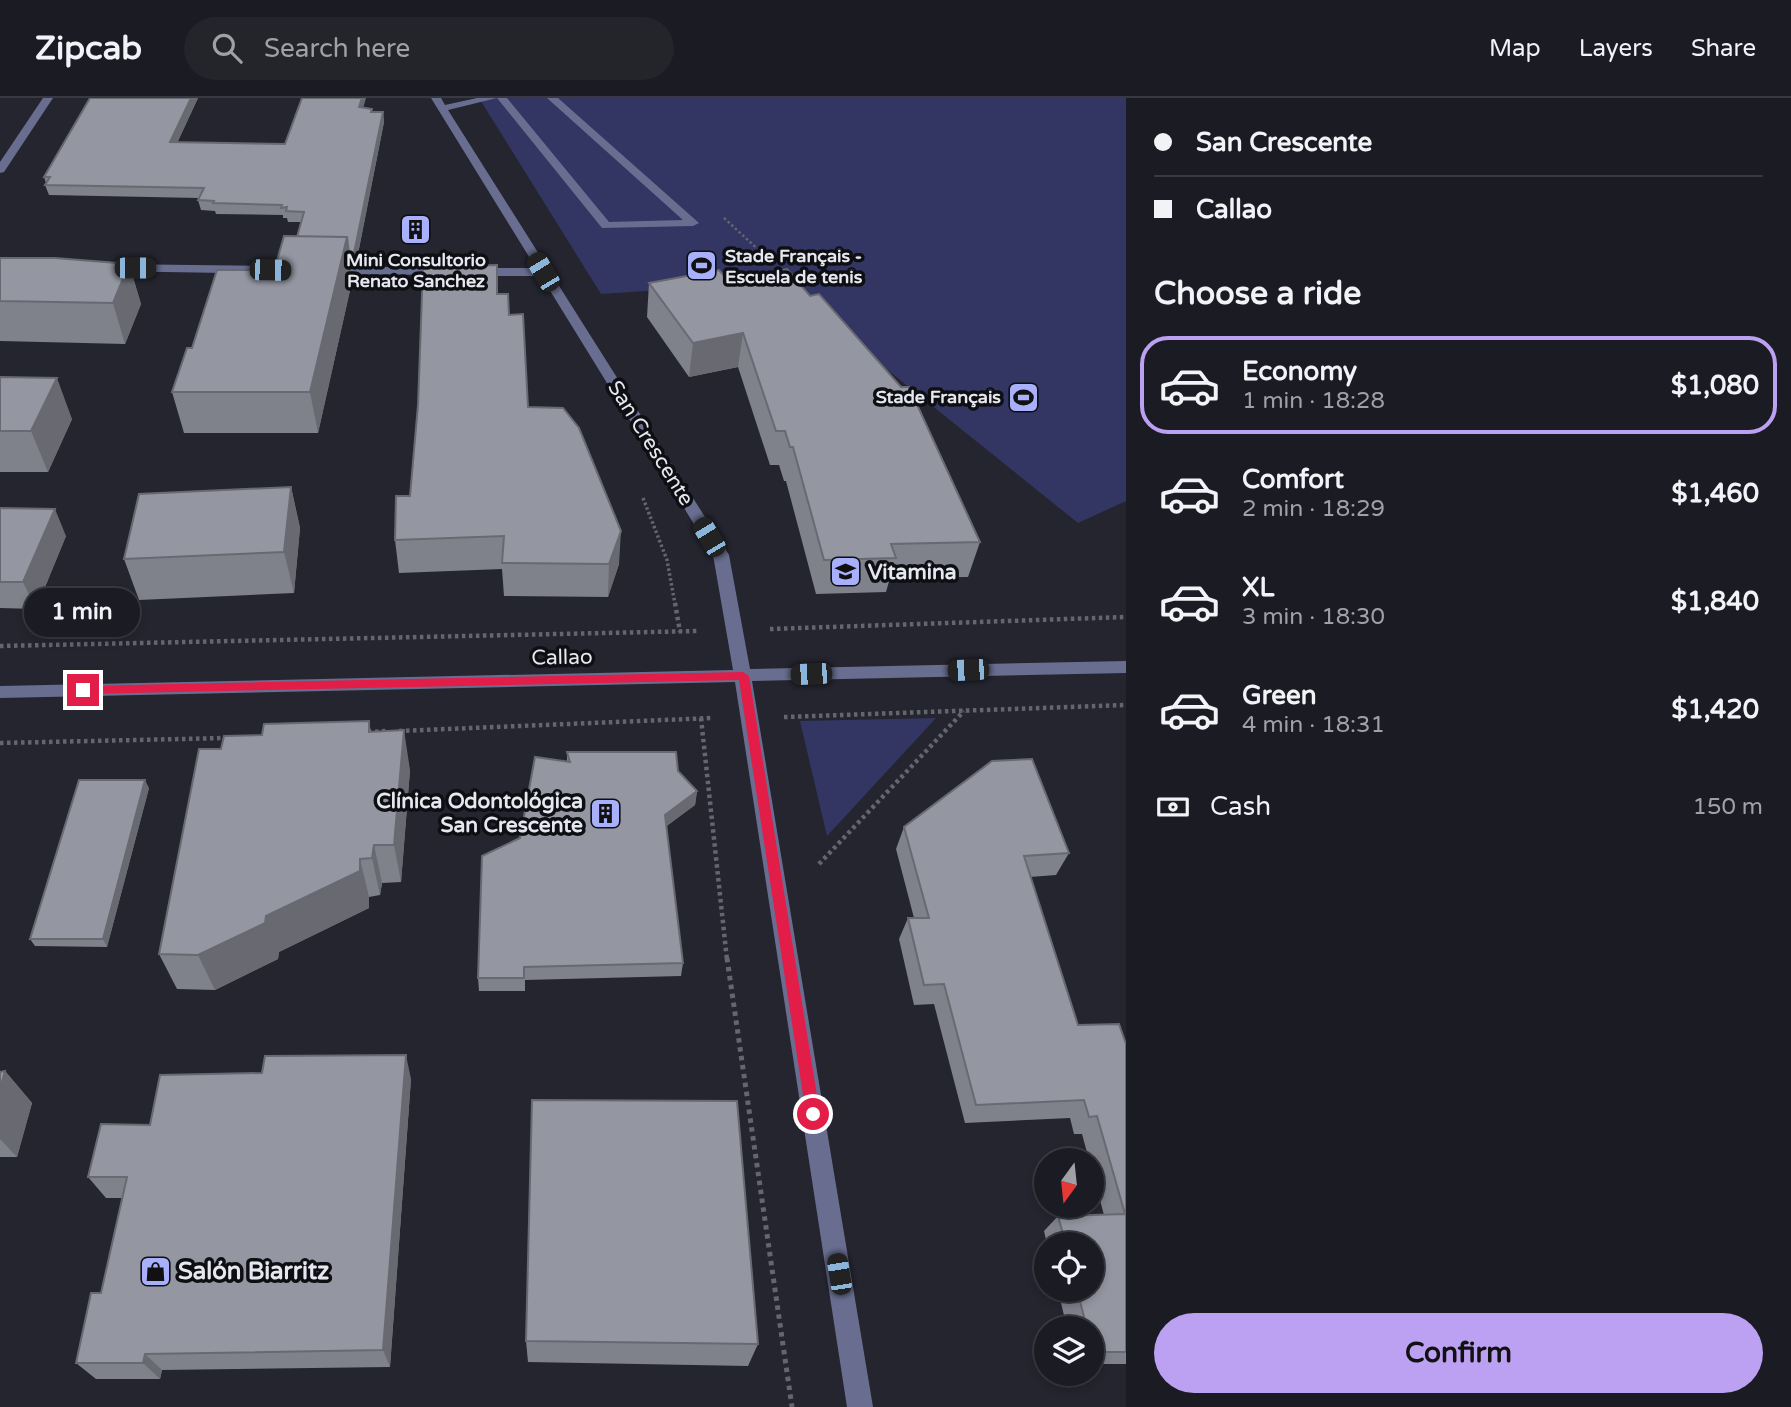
<!DOCTYPE html>
<meta charset="utf-8">
<style>
:root{--surface:#1b1c23;--page:#24252b;--text:#f1f3f6;--muted:#a0a1a6;--line:#393a41;--accent:#bca0f2}
body{margin:0;font-family:"Varela Round",sans-serif;background:var(--page);color:var(--text);height:100vh;display:flex;flex-direction:column;font-size:26px;white-space:nowrap}
*{box-sizing:border-box;margin:0}
p{font-size:23px;color:var(--muted)}
.icon{flex:none;width:38px;height:38px;fill:none;stroke:currentColor;stroke-width:2;stroke-linecap:round;stroke-linejoin:round}
.map{position:relative;flex:1;overflow:hidden}
.side{display:flex;flex-direction:column;background:var(--surface);width:665px}
.side>*{flex:none}
.guide{display:grid;align-content:center;height:154px;padding:0 28px;background:var(--surface)}
.needle{width:46px;rotate:195deg}
.controls{position:absolute;left:1034px;top:1050px;display:grid;gap:14px}
.controls a{display:grid;place-items:center;width:70px;height:70px;border-radius:50%;background:var(--surface);box-shadow:0 4px 10px #0003,0 0 0 2px var(--line);font-size:35px}
.end{position:absolute;width:32px;height:32px;margin:-16px;border:9px solid #e11d48;background:#fff;box-shadow:0 0 0 4px #fff}
.from{border-radius:50%}
.bubble{position:absolute;height:49px;border-radius:24px;background:var(--surface);box-shadow:0 4px 10px #0003,0 0 0 2px var(--line);font-size:23px;font-weight:800;line-height:49px;text-align:center}
.car{position:absolute;width:21px;height:42px;margin:-21px -10px;border-radius:9px;box-shadow:0 0 5px 2px #0007;background:linear-gradient(#222 24%,#8ab4d8 0 40%,#222 0 76%,#8ab4d8 0 86%,#222 0)}
.guide b{display:flex;align-items:center;gap:24px;height:66px;font-size:26px}
.guide b+b{border-top:2px solid var(--line)}
.guide i{width:18px;height:18px;background:var(--text)}
ul{padding:0;list-style:none}
li{display:flex;align-items:center;gap:21px;height:98px;margin:0 14px 10px;padding:0 14px;border:4px solid transparent;border-radius:28px}
li div{flex:1}
li b{display:block;font-size:26px}
li em{font-style:normal;font-weight:800}
li.selected{border-color:var(--accent)}
li>.icon{width:63px;height:63px;stroke-width:1.5}
h2{padding:0 28px;font-size:32px;line-height:84px}
.pay{display:flex;align-items:center;gap:18px;height:77px;padding:0 28px;font-size:26px}
.pay p{margin-inline-start:auto}
.action{display:flex;gap:14px;margin-top:auto;padding:14px 28px}
.action a{flex:1;height:80px;border-radius:42px;background:var(--accent);color:#111;font-size:28px;font-weight:800;line-height:80px;text-align:center}
header{display:flex;align-items:center;gap:42px;box-sizing:border-box;height:98px;padding:0 35px;background:var(--surface);border-bottom:2px solid var(--line)}
header strong{font-size:33px}
nav{display:flex;gap:38px;margin-inline-start:auto;font-size:24px}
.search{width:490px;height:63px;background:var(--page);display:flex;align-items:center;gap:18px;box-sizing:border-box;padding:0 24px;border-radius:38px;color:var(--muted);font-size:26px}
main{display:flex;flex:1;min-height:0}
.map>svg:first-child{display:block}
.green{fill:#333663}
.lines{fill:none;stroke-linecap:round;stroke-linejoin:round}
.path-far3{stroke:#64656e;stroke-width:2.5;stroke-dasharray:2.5 2.5;stroke-linecap:butt}
.path-far2{stroke:#64656e;stroke-width:3.5;stroke-dasharray:2.5 2.5;stroke-linecap:butt}
.path-far1{stroke:#64656e;stroke-width:4.5;stroke-dasharray:3.5 3.5;stroke-linecap:butt}
.path{stroke:#64656e;stroke-width:5;stroke-dasharray:4.5 4.5;stroke-linecap:butt}
.minor{fill:#696e90;fill-rule:evenodd}
.wall{fill:#7f818b}
.shaded-wall{fill:#686971}
.building{fill:#9496a2;stroke:#686971;stroke-width:2}
.route{fill:#e11d48}
.labels{text-anchor:middle;stroke-width:7;stroke-linejoin:round;paint-order:stroke}
.far-poi-label{font-size:18px;font-weight:bold;fill:#e7e8ef;stroke:#0e0f13;text-anchor:start}
.street-label{font-size:21px;fill:#e7e8ef;stroke:#0e0f13}
.poi-label{font-size:21px;font-weight:bold;fill:#e7e8ef;stroke:#0e0f13;text-anchor:start}
.near-poi-label{font-size:24px;font-weight:bold;fill:#e7e8ef;stroke:#0e0f13;text-anchor:start}
</style>
<header>
<strong>Zipcab</strong>
<div class="search"><svg class="icon" aria-label="search" viewBox="0 0 24 24"><circle cx="10" cy="10" r="6"/><path d="M15 15l6 6"/></svg>Search here</div>
<nav><a>Map</a><a>Layers</a><a>Share</a></nav>
</header>
<main>
<div class="map">
<svg width="1126" height="1309" viewBox="0 0 1126 1309">
<rect width="100%" height="100%" fill="#24252f"/>
<!-- green -->
<g class="green">
<path d="M479,0H1126V403L1078,425L778,184L601,196Z"/>
<path d="M936,620L827,738L800,623Z"/>
</g>
<g class="lines">
<!-- path-far3 -->
<path class="path-far3" d="M724,120L763,156"/>
<!-- path-far2 -->
<path class="path-far2" d="M643,400L667,462L675,506"/>
<!-- path-far1 -->
<g class="path-far1">
<path d="M675,505L680,534"/>
<path d="M770,531L1126,519"/>
<path d="M0,548L698,533"/>
<path d="M784,619L1126,607"/>
<path d="M701,620L727,862"/>
<path d="M399,633L712,620"/>
<path d="M368,634L387,633"/>
<path d="M0,645L226,640"/>
<path d="M819,766L964,613"/>
</g>
<!-- path -->
<path class="path" d="M727,860L792,1309"/>
<!-- minor -->
<g class="minor">
<path d="M43,0H53L4,74L0,75V64Z"/>
<path d="M431,0H441L445,7L477,0H497L448,12L729,457L750,571L1126,563V575L752,583L873,1309H847L735,584L0,600V588L733,572L713,457L541,178H476L470,174L476,170H536Z"/>
<path d="M497,0H507L609,124L683,122L547,0H558L699,125L693,128L602,130Z"/>
<path d="M108,166L280,168L286,172L280,176L104,173V167Z"/>
<path d="M325,169H444L450,173L444,177L329,176L323,172Z"/>
</g>
</g>
<!-- wall -->
<g class="wall">
<path d="M90,0H198L177,45L285,46L363,9L373,14H383L384,24L356,166H351L353,179L318,335H184L172,294L192,250L258,172L276,166L297,139L302,124H288L287,120H283V117L216,116L215,113L201,112L198,102L199,100L49,97L45,87L46,85L44,79Z"/>
<path d="M0,160L129,166L141,206L125,246L0,243Z"/>
<path d="M497,167L498,196L509,217L528,309L619,466L608,499L504,498L502,471L399,475L395,442Z"/>
<path d="M724,178L980,444L968,479L890,480L886,494L816,496L786,383H784L779,367H770L738,269L689,279L647,219L649,185Z"/>
<path d="M0,279L72,321L48,374H0Z"/>
<path d="M291,389L300,430L294,495L139,502L124,461Z"/>
<path d="M0,410L66,438L36,511L0,510Z"/>
<path d="M369,623L371,634L410,672L401,784L382,785L380,797L369,799V810L279,854L278,861L215,892L177,891L159,856L221,651L262,637Z"/>
<path d="M567,654L678,673L697,693L695,707L666,728L683,865L681,878L525,882V893H479L478,880L520,740L567,663Z"/>
<path d="M149,690L107,849L35,848L30,841Z"/>
<path d="M904,729L1069,755L1056,777L1030,779L1078,927L1126,946V1266H1092V1230H1067L1058,1192H1092V1146H1047L1044,1133L1058,1118L1104,1117L1092,1073V1062H1089L1082,1036H1074L1070,1020L965,1025L934,906L914,907L899,841L908,820H914L896,751Z"/>
<path d="M5,973L32,1005L17,1059H0V974Z"/>
<path d="M411,981L390,1269L162,1272L160,1281H96L76,1265L101,1195L122,1100H106L88,1079L150,1027Z"/>
<path d="M526,1243L758,1246L748,1268L528,1264Z"/>
</g>
<!-- shaded-wall -->
<g class="shaded-wall">
<path d="M191,0H198L173,54L170,44Z"/>
<path d="M362,0H366L361,18L359,9Z"/>
<path d="M383,14L384,24L356,166L354,155Z"/>
<path d="M347,139L353,179L318,335L310,294Z"/>
<path d="M129,166L141,206L125,246L113,205Z"/>
<path d="M743,235L738,269L689,279L693,245Z"/>
<path d="M57,280L72,321L48,374L31,333Z"/>
<path d="M291,389L300,430L294,495L284,454Z"/>
<path d="M55,411L66,438L36,511L23,484Z"/>
<path d="M621,433L619,466L608,499L609,466Z"/>
<path d="M404,632L410,672L401,784L394,747Z"/>
<path d="M145,682L149,690L107,849L103,841Z"/>
<path d="M697,693L695,707L663,731L665,717Z"/>
<path d="M374,747L382,785L380,797L372,760Z"/>
<path d="M360,761L369,799V810L279,854L278,861L215,892L198,857L266,818Z"/>
<path d="M406,957L411,981L390,1269L383,1252Z"/>
<path d="M5,973L32,1005L17,1059L0,1041V991Z"/>
<path d="M145,1256L162,1272L160,1281L143,1265Z"/>
</g>
<!-- building -->
<g class="building">
<path d="M90,0H191L170,44L285,46L302,0H362L359,9L372,11L371,14H383L354,155H349L347,139H297L304,114L286,113L287,109L281,110L282,107L213,105L214,103L198,102L204,90L45,87L50,79H44Z"/>
<path d="M284,138L347,139L310,294H172L187,250H192L217,172H258L260,166H276Z"/>
<path d="M0,160H55L129,166L113,205L0,203Z"/>
<path d="M497,167V196H508L509,217L523,216L528,309L563,310L579,330L621,433L609,466L502,465L504,438L395,442L396,398H410L418,307L423,169Z"/>
<path d="M787,171L810,198L819,196L901,289H909L980,444L891,446L896,460L824,462L793,349H790L785,333H776L743,235L693,245L649,185L719,172L724,178L749,174L752,178Z"/>
<path d="M0,279L57,280L31,333H0Z"/>
<path d="M291,389L284,454L124,461L139,396Z"/>
<path d="M0,410L55,411L23,484H0Z"/>
<path d="M369,623V634L404,632L394,747H374L372,760L360,761V773L266,818L265,825L198,857L159,856L199,651H221L224,638L262,637L264,626Z"/>
<path d="M567,654H676L678,673L697,693L665,717L683,865L524,869V880H478L482,758L520,740L535,659L570,664Z"/>
<path d="M1032,661L1069,755L1024,758L1078,927L1119,926L1126,946V1254H1093L1092,1230H1087L1077,1192H1092V1146H1066L1058,1118L1125,1116L1097,1018L1089,1019L1084,1002L976,1007L944,886L924,887L908,820H929L904,729L992,663Z"/>
<path d="M79,682H145L103,841H30Z"/>
<path d="M406,957L383,1252L145,1256L143,1265H76L91,1195H101L127,1079H88L101,1026L150,1027L160,977L262,975L265,958Z"/>
<path d="M5,973L0,991V974Z"/>
<path d="M532,1002L737,1003L758,1246L526,1243Z"/>
</g>
<!-- route -->
<path class="route" d="M743,574L749,578L820,1016L813,1023L806,1016L739,582L83,596L77,592L83,588Z"/>
<!-- icons -->
<defs>
<symbol id="building-square" viewBox="-11 -11 22 22"><rect x="-9" y="-9" width="18" height="18" rx="4" fill="#a8b0fc" stroke="#0e0f13"/><path d="M-4-6H4V6H1V3H-1V6H-4ZM-2.5-4.3h1.7v1.8h-1.7ZM.8-4.3h1.7v1.8H.8ZM-2.5-1h1.7V.8h-1.7ZM.8-1h1.7V.8H.8Z" fill="#111"/></symbol>
<symbol id="stadium-square" viewBox="-11 -11 22 22"><rect x="-9" y="-9" width="18" height="18" rx="4" fill="#a8b0fc" stroke="#0e0f13"/><path d="M0-5a6.5 5 0 1 0 0 10a6.5 5 0 1 0 0-10ZM-3.5-1.8h7v3.6h-7Z" fill="#111"/></symbol>
<symbol id="school-square" viewBox="-11 -11 22 22"><rect x="-9" y="-9" width="18" height="18" rx="4" fill="#a8b0fc" stroke="#0e0f13"/><path d="M0-5L7-2L0 1L-7-2ZM-4 1L0 2.5L4 1V4Q0 6-4 4Z" fill="#111"/></symbol>
<symbol id="shop-square" viewBox="-11 -11 22 22"><rect x="-9" y="-9" width="18" height="18" rx="4" fill="#a8b0fc" stroke="#0e0f13"/><path d="M-5-2.5h2.3a2.7 3.5 0 0 1 5.4 0H5L5.5 6h-11ZM-1.5-2.5h3a1.5 2.3 0 0 0-3 0Z" fill="#111"/></symbol>
</defs>
<g fill-rule="evenodd">
<use href="#building-square" x="398" y="114" width="35" height="35"/>
<use href="#stadium-square" x="684" y="150" width="35" height="35"/>
<use href="#stadium-square" x="1006" y="282" width="35" height="35"/>
<use href="#school-square" x="828" y="456" width="35" height="35"/>
<use href="#building-square" x="588" y="698" width="35" height="35"/>
<use href="#shop-square" x="138" y="1156" width="35" height="35"/>
</g>
<g class="labels">
<!-- far-poi labels -->
<g class="far-poi-label">
<text x="725" y="164">Stade Français -<tspan x="725" dy="21">Escuela de tenis</tspan></text>
<text x="416" y="168" text-anchor="middle">Mini Consultorio<tspan x="416" dy="21">Renato Sanchez</tspan></text>
<text x="1001" y="305" text-anchor="end">Stade Français</text>
</g>
<!-- street labels -->
<g class="street-label">
<text transform="translate(651 345) rotate(58)" y="7">San Crescente</text>
<text transform="translate(562 559) rotate(-1)" y="7">Callao</text>
</g>
<!-- poi labels -->
<g class="poi-label">
<text x="868" y="481">Vitamina</text>
<text x="583" y="710" text-anchor="end">Clínica Odontológica<tspan x="583" dy="24">San Crescente</tspan></text>
</g>
<!-- near-poi labels -->
<g class="near-poi-label">
<text x="178" y="1181">Salón Biarritz</text>
</g>
</g>
</svg>
<div class="controls">
<a><svg class="needle" viewBox="-14 -14 28 28"><path d="M0-13l5 13h-10z" fill="#e53935"/><path d="M0 13l5-13h-10z" fill="#a0a1a6"/></svg></a>
<a><svg class="icon" aria-label="locate" viewBox="0 0 24 24"><circle cx="12" cy="12" r="6"/><path d="M12 2v4M12 18v4M2 12h4M18 12h4"/></svg></a>
<a><svg class="icon" aria-label="layers" viewBox="0 0 24 24"><path d="M12 4l9 5-9 5-9-5zM3 14l9 5 9-5"/></svg></a>
</div>
<i class="end from" style="left:813px;top:1016px"></i>
<i class="end" style="left:83px;top:592px"></i>
<div class="bubble" style="left:24px;top:490px;width:116px">1 min</div>
<i class="car" style="left:135px;top:170px;rotate:90deg"></i>
<i class="car" style="left:270px;top:172px;rotate:91deg"></i>
<i class="car" style="left:543px;top:174px;rotate:329deg"></i>
<i class="car" style="left:709px;top:439px;rotate:329deg"></i>
<i class="car" style="left:968px;top:572px;rotate:268deg"></i>
<i class="car" style="left:811px;top:576px;rotate:268deg"></i>
<i class="car" style="left:839px;top:1176px;rotate:351deg"></i>
</div>
<section class="side">
<div class="guide">
<b><i class="from"></i>San Crescente</b>
<b><i></i>Callao</b>
</div>
<h2>Choose a ride</h2>
<ul>
<li class="selected"><svg class="icon" aria-label="car" viewBox="0 0 24 24"><path d="M5 17H2v-5l4-1 3-4h7l3 4 3 1v5h-3M9 17h6M6 11h13"/><circle cx="7" cy="17" r="2"/><circle cx="17" cy="17" r="2"/></svg><div><b>Economy</b><p>1 min · 18:28</p></div><em>$1,080</em></li>
<li><svg class="icon" aria-label="car" viewBox="0 0 24 24"><path d="M5 17H2v-5l4-1 3-4h7l3 4 3 1v5h-3M9 17h6M6 11h13"/><circle cx="7" cy="17" r="2"/><circle cx="17" cy="17" r="2"/></svg><div><b>Comfort</b><p>2 min · 18:29</p></div><em>$1,460</em></li>
<li><svg class="icon" aria-label="car" viewBox="0 0 24 24"><path d="M5 17H2v-5l4-1 3-4h7l3 4 3 1v5h-3M9 17h6M6 11h13"/><circle cx="7" cy="17" r="2"/><circle cx="17" cy="17" r="2"/></svg><div><b>XL</b><p>3 min · 18:30</p></div><em>$1,840</em></li>
<li><svg class="icon" aria-label="car" viewBox="0 0 24 24"><path d="M5 17H2v-5l4-1 3-4h7l3 4 3 1v5h-3M9 17h6M6 11h13"/><circle cx="7" cy="17" r="2"/><circle cx="17" cy="17" r="2"/></svg><div><b>Green</b><p>4 min · 18:31</p></div><em>$1,420</em></li>
</ul>
<div class="pay"><svg class="icon" aria-label="cash" viewBox="0 0 24 24"><path d="M3 7h18v10H3z"/><circle cx="12" cy="12" r="2"/></svg>Cash<p>150 m</p></div>
<div class="action"><a>Confirm</a></div>
</section>
</main>
